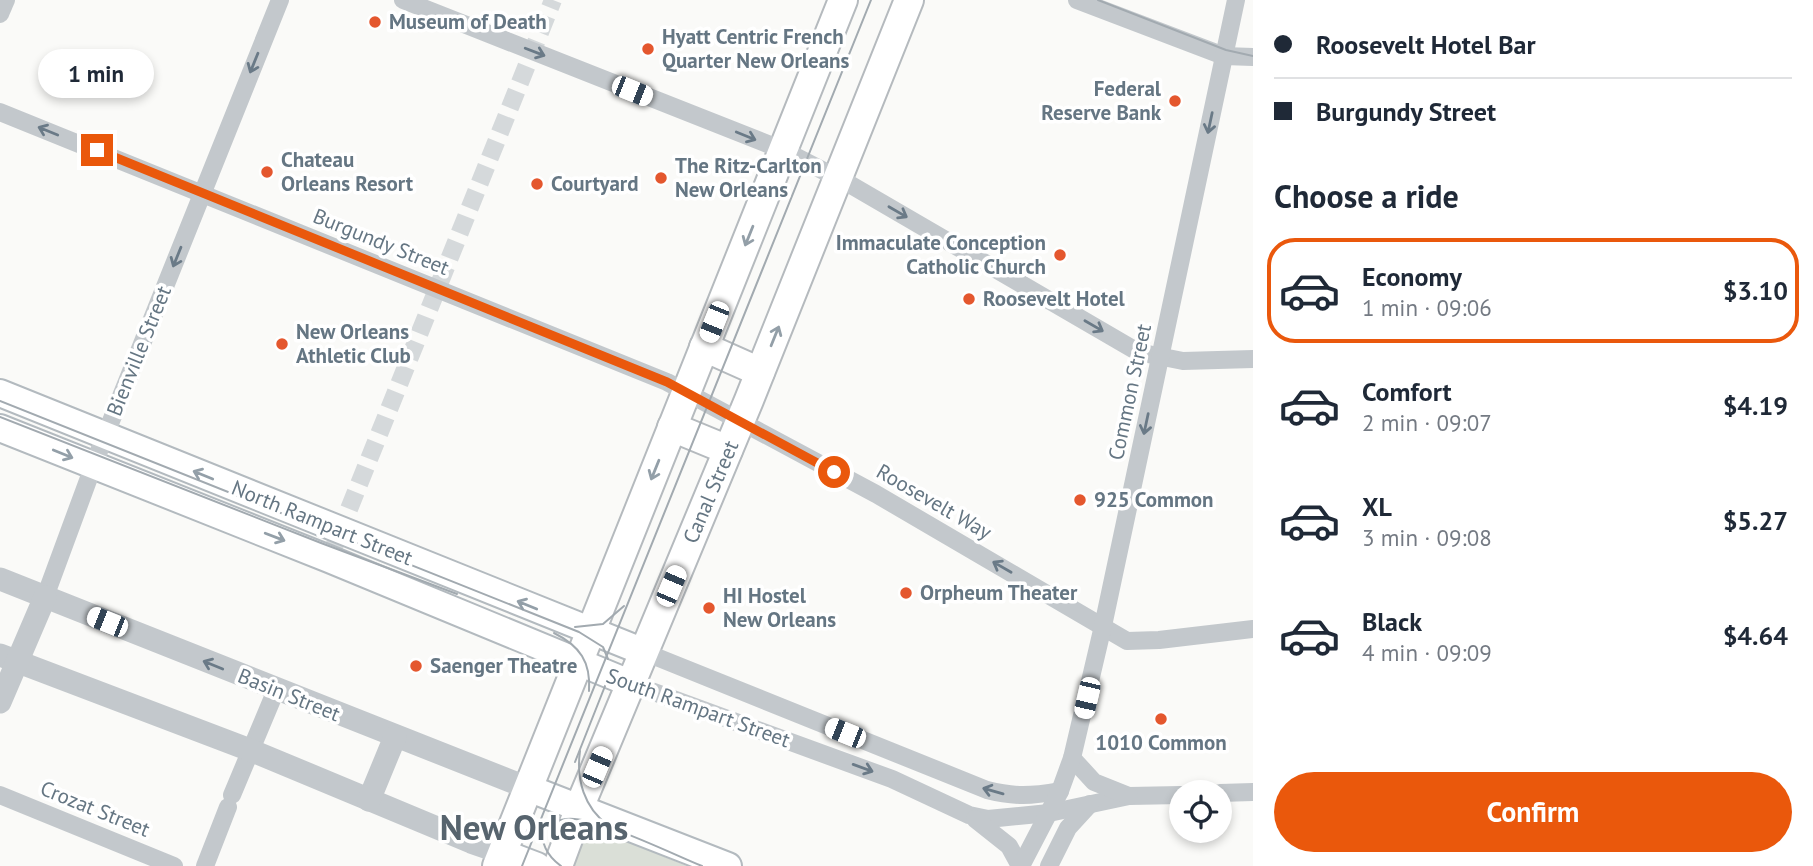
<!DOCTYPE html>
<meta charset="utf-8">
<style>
:root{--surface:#fff;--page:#f2f2f3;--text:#1f2937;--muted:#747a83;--line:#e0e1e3;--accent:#ea580c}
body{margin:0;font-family:"PT Sans",sans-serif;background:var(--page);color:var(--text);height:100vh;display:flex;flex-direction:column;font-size:26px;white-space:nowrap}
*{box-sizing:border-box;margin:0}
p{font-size:23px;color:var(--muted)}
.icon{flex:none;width:38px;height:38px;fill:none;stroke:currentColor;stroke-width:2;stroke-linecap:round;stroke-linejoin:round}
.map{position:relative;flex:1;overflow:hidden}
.details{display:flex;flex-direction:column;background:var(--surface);width:560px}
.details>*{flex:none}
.guide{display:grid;align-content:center;height:154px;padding:0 21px;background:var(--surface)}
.tools{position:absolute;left:1169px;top:780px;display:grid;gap:14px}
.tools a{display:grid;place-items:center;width:63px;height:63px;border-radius:50%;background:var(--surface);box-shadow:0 4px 10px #0003;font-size:35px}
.end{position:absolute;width:32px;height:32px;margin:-16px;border:9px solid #ea580c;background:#fff;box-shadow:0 0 0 4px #fff}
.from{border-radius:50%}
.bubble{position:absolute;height:49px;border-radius:24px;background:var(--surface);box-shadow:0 4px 10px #0003;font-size:23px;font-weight:600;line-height:49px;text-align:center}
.car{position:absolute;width:21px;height:42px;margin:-21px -10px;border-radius:9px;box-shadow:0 0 5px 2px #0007;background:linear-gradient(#fff 24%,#345 0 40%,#fff 0 76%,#345 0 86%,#fff 0)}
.guide b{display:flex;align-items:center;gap:24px;height:66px;font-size:26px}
.guide b+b{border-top:2px solid var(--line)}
.guide i{width:18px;height:18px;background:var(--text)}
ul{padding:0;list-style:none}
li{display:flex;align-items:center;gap:21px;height:105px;margin:0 14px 10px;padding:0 7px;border:4px solid transparent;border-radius:28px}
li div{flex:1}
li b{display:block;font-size:26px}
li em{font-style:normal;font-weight:600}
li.current{border-color:var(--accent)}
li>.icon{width:63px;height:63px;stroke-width:1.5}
h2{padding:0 21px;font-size:32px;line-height:84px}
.cta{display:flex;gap:14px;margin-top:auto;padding:14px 21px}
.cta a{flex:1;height:80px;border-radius:42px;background:var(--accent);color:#fff;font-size:28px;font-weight:600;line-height:80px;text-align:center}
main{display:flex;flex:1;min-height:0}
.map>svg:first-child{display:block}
.green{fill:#dadfd7}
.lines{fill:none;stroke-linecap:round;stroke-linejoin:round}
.minor-tunnel{stroke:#d5d9db;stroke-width:18;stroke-dasharray:18 9;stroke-linecap:butt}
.secondary-casing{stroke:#b3babf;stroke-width:30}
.primary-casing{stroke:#b5babe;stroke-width:32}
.minor{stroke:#c3c8cc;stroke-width:18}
.tertiary{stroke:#c3c8cc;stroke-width:23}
.secondary{stroke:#fff;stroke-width:26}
.primary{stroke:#fff;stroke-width:28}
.tram{stroke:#a2aab0;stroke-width:2}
.oneway{stroke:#6a7a87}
.oneway2{stroke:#939fa8}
.route{stroke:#ea580c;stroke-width:9}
.poi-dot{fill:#e4572e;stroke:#fff;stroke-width:2.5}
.labels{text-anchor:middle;stroke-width:7;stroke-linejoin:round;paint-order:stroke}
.poi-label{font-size:21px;font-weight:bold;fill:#657683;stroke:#fff;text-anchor:start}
.street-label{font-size:21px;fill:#657683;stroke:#fff}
.town-label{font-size:35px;font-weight:bold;fill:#57646e;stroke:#fff}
</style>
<main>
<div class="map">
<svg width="1253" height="866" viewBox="0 0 1253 866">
<rect width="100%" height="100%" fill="#fafaf8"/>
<!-- green -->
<path class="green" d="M589,826L687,866H573Z"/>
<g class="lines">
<!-- minor-tunnel -->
<path class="minor-tunnel" d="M329,559L553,0"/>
<defs>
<g id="secondary">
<path d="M0,393L644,652"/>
<path d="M0,428L329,559L632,684"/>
<path d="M528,788L728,866"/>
<path d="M503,853L537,866"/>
</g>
<g id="primary">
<path d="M704,347L760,372"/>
<path d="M672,427L728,450"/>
<path d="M497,866L843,0"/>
<path d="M558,866L584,796L749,400L909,0"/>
</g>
</defs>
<!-- secondary casing -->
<use href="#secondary" class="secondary-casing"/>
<!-- primary casing -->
<use href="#primary" class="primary-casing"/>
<!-- minor -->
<g class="minor">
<path d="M403,0L783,150L851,185L1138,352L1183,361L1253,359"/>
<path d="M1077,0L1224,56L1253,57"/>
<path d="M0,14L6,0"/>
<path d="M0,112L667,382L876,494L1127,641L1159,640L1253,629"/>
<path d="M45,597L97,456L280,0"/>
<path d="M644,652L987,790C1014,797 1032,796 1060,791"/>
<path d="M632,684L892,779L969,815L988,819L1049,813L1129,796L1181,795"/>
<path d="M1072,758L1094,782L1129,796"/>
<path d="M1220,793L1253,792"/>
<path d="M0,795L174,866"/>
<path d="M232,795L276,690"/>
<path d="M975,819L1009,846L1020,866"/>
<path d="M205,866L228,807"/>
<path d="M1021,866L1060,791L1072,758L1103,626L1236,0"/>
<path d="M1049,866L1068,828L1090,804"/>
</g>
<!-- tertiary -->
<g class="tertiary">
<path d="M0,579L528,788"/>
<path d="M0,655L250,750L471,842L503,853"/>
<path d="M0,702L45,597"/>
<path d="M369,800L395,737"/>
</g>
<!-- secondary -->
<use href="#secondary" class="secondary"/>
<!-- primary -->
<use href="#primary" class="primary"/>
<!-- tram -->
<g class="tram">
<path d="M1098,0L1226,50L1253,56"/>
<path d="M0,401L579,632L603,647L608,659"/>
<path d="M0,417L321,543L457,594"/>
<path d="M575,627L603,624L624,606"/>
<path d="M554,633C580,646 591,662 589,691"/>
<path d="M580,751C576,779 584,808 608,825"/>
<path d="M575,762L607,681"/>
<path d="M542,825C541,843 546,855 561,866"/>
<path d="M537,835C545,826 554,820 566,819C594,815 672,854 702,866"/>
<path d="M522,866L871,0"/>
</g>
</g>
<!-- one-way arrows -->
<defs><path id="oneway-shaft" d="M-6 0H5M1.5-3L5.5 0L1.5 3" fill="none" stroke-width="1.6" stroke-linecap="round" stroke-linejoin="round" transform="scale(1.75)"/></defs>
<g class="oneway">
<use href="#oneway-shaft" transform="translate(535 52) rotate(21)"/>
<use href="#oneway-shaft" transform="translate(254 63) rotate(112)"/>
<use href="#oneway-shaft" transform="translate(1210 123) rotate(102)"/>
<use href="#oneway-shaft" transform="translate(48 131) rotate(-158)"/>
<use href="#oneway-shaft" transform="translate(746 136) rotate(22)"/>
<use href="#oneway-shaft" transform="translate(898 212) rotate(30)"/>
<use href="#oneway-shaft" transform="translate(177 257) rotate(112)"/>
<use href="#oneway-shaft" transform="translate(1094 326) rotate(30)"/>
<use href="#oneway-shaft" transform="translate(1146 424) rotate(102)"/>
<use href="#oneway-shaft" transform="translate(1002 567) rotate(-150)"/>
<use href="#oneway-shaft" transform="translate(213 665) rotate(-158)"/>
<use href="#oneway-shaft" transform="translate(863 768) rotate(20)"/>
<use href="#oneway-shaft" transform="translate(993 791) rotate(-164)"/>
</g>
<g class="oneway2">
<use href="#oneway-shaft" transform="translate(749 236) rotate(112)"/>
<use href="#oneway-shaft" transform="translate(775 336) rotate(-68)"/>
<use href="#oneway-shaft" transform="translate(63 454) rotate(22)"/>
<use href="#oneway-shaft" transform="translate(655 470) rotate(112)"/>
<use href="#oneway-shaft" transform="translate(203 475) rotate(-158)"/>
<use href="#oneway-shaft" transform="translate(275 537) rotate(21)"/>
<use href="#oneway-shaft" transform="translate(527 605) rotate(-158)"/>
</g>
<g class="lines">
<!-- route -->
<path class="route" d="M97,150L667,382L834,472"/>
</g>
<!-- markers -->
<g class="poi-dot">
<circle cx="375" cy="22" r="7"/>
<circle cx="648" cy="49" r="7"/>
<circle cx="1175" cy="101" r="7"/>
<circle cx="267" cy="172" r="7"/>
<circle cx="661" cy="178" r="7"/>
<circle cx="537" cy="184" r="7"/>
<circle cx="1060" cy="255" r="7"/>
<circle cx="969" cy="299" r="7"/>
<circle cx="282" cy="344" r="7"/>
<circle cx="1080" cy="500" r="7"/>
<circle cx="906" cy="593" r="7"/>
<circle cx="709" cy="608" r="7"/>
<circle cx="416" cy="666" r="7"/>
<circle cx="1161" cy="719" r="7"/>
</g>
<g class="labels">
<!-- poi labels -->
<g class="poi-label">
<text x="389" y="29">Museum of Death</text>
<text x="662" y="44">Hyatt Centric French<tspan x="662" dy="24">Quarter New Orleans</tspan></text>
<text x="1161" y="96" text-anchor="end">Federal<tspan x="1161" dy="24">Reserve Bank</tspan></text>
<text x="281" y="167">Chateau<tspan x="281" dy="24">Orleans Resort</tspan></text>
<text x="675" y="173">The Ritz-Carlton<tspan x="675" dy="24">New Orleans</tspan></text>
<text x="551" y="191">Courtyard</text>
<text x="1046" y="250" text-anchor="end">Immaculate Conception<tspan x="1046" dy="24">Catholic Church</tspan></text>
<text x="983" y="306">Roosevelt Hotel</text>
<text x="296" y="339">New Orleans<tspan x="296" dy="24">Athletic Club</tspan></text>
<text x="1094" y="507">925 Common</text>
<text x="920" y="600">Orpheum Theater</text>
<text x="723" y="603">HI Hostel<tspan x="723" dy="24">New Orleans</tspan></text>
<text x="430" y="673">Saenger Theatre</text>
<text x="1161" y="750" text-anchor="middle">1010 Common</text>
</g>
<!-- street labels -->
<g class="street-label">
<text transform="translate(381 242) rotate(22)" y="7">Burgundy Street</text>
<text transform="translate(139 351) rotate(-68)" y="7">Bienville Street</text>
<text transform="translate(1130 392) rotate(-78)" y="7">Common Street</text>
<text transform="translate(711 492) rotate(-67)" y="7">Canal Street</text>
<text transform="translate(934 502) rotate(30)" y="7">Roosevelt Way</text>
<text transform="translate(322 523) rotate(22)" y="7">North Rampart Street</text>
<text transform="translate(289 695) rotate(22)" y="7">Basin Street</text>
<text transform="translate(698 708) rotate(20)" y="7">South Rampart Street</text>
<text transform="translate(95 809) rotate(22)" y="7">Crozat Street</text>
</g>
<!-- town labels -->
<g class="town-label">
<text x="534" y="840">New Orleans</text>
</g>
</g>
</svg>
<div class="tools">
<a><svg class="icon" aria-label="locate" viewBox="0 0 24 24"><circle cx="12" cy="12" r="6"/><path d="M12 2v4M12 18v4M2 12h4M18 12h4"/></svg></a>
</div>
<i class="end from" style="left:834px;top:472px"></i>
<i class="end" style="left:97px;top:150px"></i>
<div class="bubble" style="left:38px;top:49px;width:116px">1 min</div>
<i class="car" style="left:632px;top:91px;rotate:112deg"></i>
<i class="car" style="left:714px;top:322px;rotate:202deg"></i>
<i class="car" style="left:671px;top:586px;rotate:23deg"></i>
<i class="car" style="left:107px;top:622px;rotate:292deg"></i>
<i class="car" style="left:1087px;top:698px;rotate:193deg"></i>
<i class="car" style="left:845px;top:733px;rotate:292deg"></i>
<i class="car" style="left:597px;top:767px;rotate:23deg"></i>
</div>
<section class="details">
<div class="guide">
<b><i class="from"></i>Roosevelt Hotel Bar</b>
<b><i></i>Burgundy Street</b>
</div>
<h2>Choose a ride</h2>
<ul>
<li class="current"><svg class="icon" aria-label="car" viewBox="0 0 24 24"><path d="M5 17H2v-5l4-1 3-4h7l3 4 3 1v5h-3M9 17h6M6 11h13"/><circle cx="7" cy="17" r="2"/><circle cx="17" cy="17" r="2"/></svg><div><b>Economy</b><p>1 min · 09:06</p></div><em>$3.10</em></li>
<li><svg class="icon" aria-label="car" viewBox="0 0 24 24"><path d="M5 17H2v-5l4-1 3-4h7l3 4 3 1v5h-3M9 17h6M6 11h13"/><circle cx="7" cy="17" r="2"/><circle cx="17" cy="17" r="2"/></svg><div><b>Comfort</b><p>2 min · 09:07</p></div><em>$4.19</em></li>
<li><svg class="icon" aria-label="car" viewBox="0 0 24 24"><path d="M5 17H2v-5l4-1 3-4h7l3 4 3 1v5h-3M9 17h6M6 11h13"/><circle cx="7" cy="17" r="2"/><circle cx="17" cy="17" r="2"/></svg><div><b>XL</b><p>3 min · 09:08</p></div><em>$5.27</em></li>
<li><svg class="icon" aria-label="car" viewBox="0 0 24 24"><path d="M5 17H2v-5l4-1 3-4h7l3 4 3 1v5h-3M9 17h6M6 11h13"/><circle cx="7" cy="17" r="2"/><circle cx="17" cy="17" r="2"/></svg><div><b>Black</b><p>4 min · 09:09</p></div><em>$4.64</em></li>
</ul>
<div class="cta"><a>Confirm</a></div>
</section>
</main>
